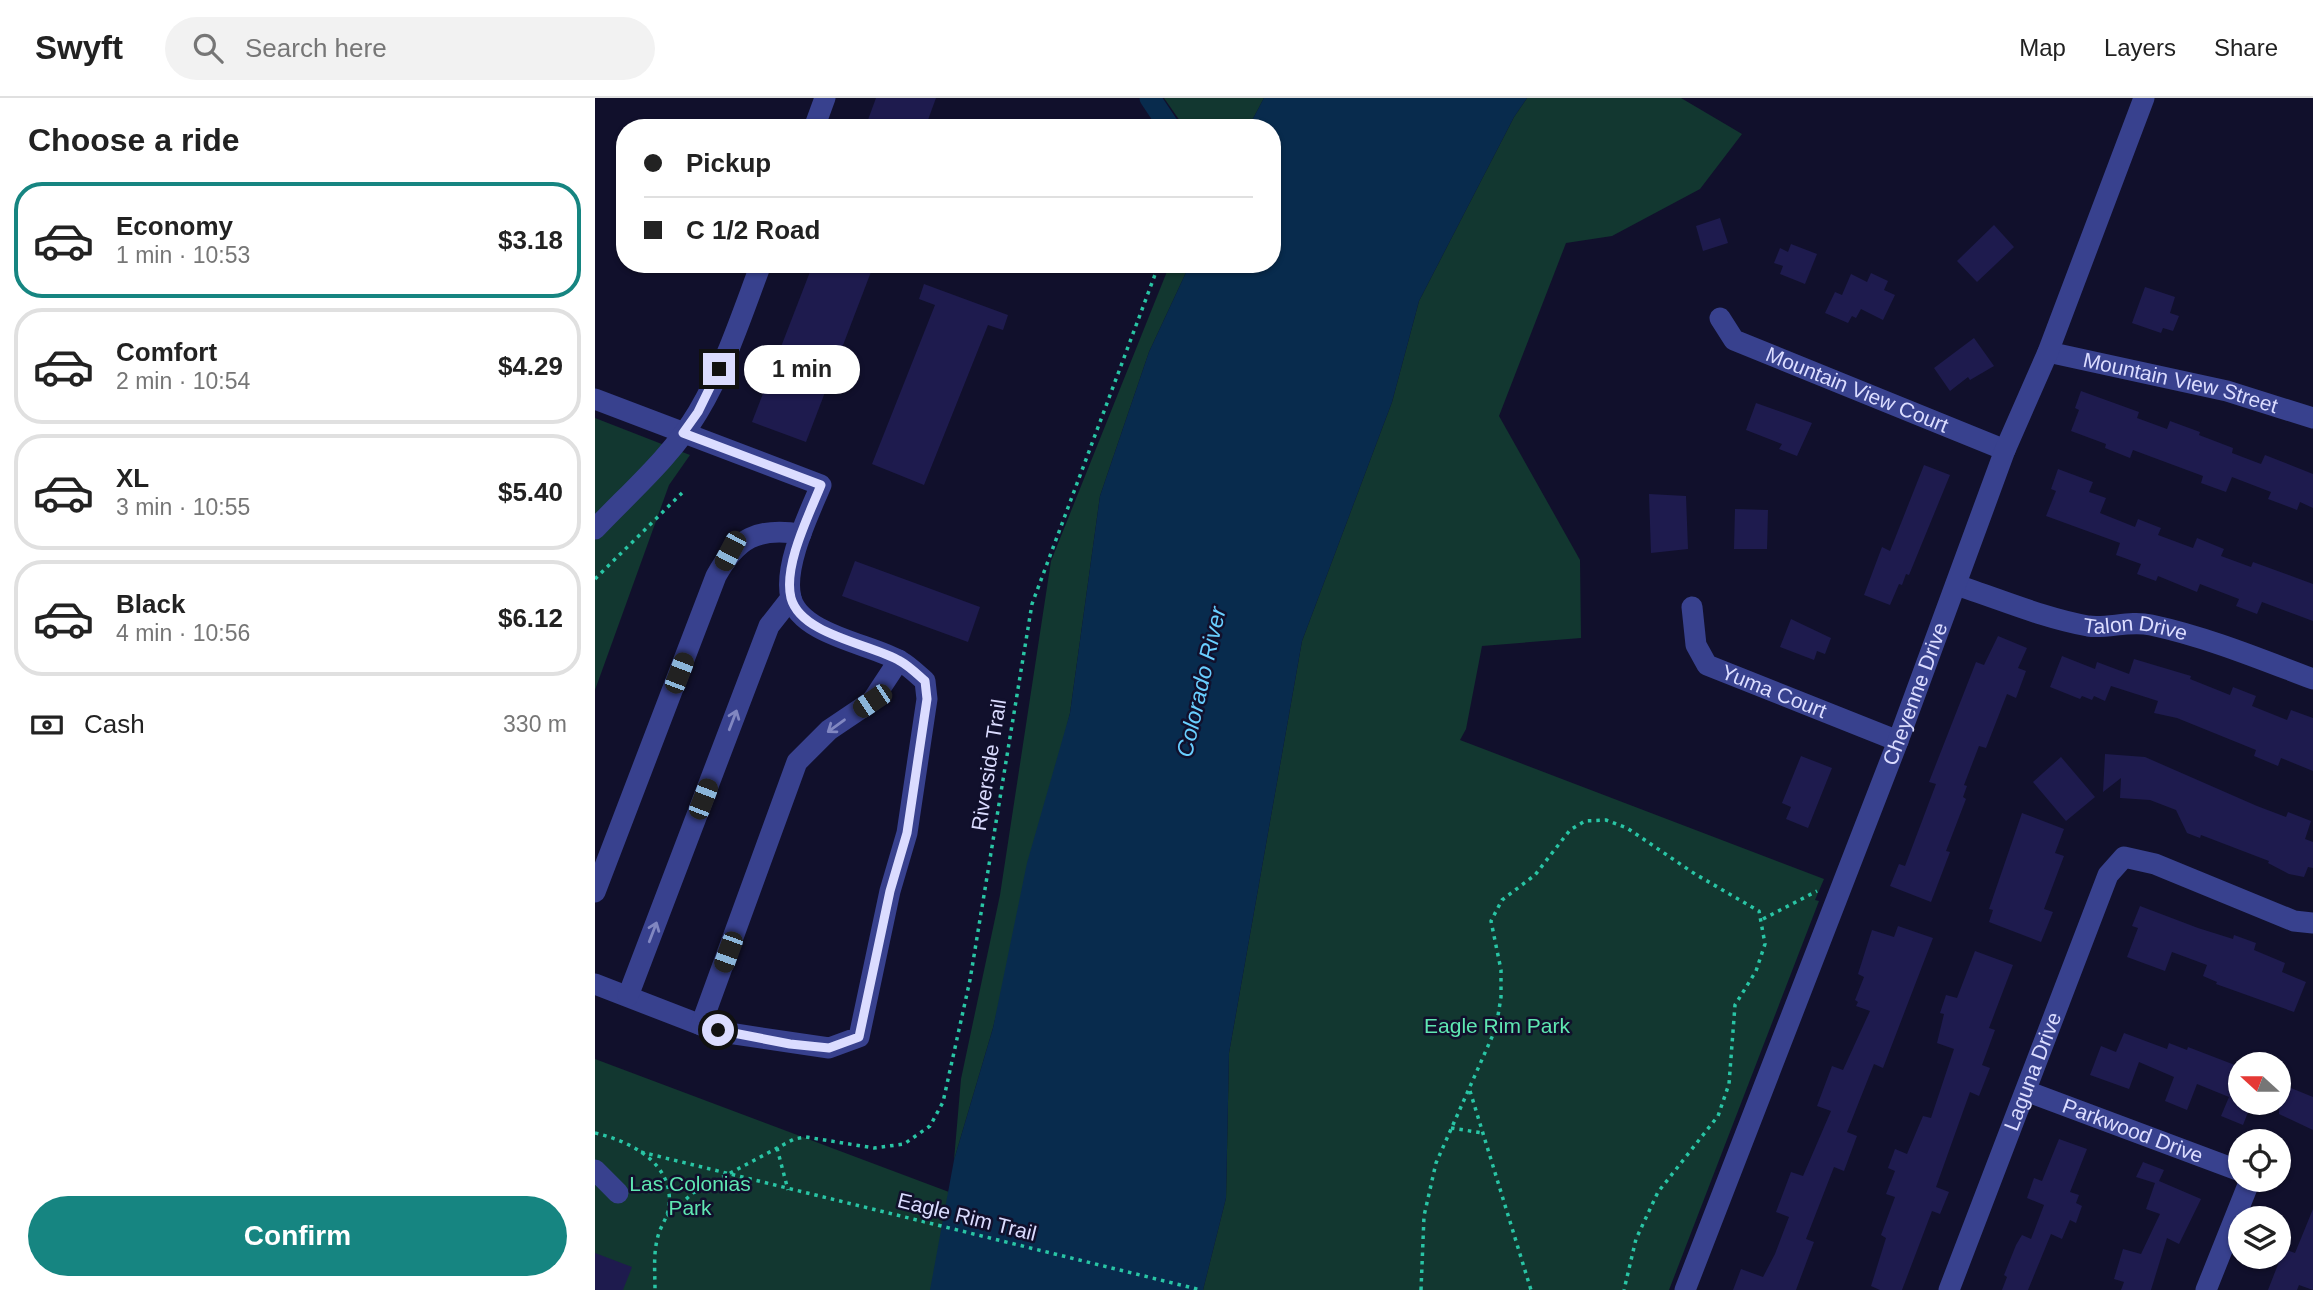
<!DOCTYPE html>
<meta charset="utf-8">
<style>
:root{--surface:#fff;--page:#f2f2f2;--text:#222;--muted:#767676;--line:#e0e0e0;--accent:#168581}
body{margin:0;font-family:Helvetica,sans-serif;background:var(--page);color:var(--text);height:100vh;display:flex;flex-direction:column;font-size:26px;white-space:nowrap}
*{box-sizing:border-box;margin:0}
p{font-size:23px;color:var(--muted)}
.icon{flex:none;width:38px;height:38px;fill:none;stroke:currentColor;stroke-width:2;stroke-linecap:round;stroke-linejoin:round}
.map{position:relative;flex:1;overflow:hidden}
.sheet{display:flex;flex-direction:column;background:var(--surface);width:595px}
.sheet>*{flex:none}
.top-card{position:absolute;left:21px;top:21px;width:665px;height:154px;border-radius:28px;box-shadow:0 2px 5px #0004;display:grid;align-content:center;height:154px;padding:0 28px;background:var(--surface)}
.needle{width:46px;rotate:291deg}
.fabs{position:absolute;left:1633px;top:954px;display:grid;gap:14px}
.fabs a{display:grid;place-items:center;width:63px;height:63px;border-radius:50%;background:var(--surface);box-shadow:0 2px 5px #0004;font-size:35px}
.end{position:absolute;width:32px;height:32px;margin:-16px;border:9px solid #dbdcff;background:#111;box-shadow:0 0 0 4px #111}
.from{border-radius:50%}
.bubble{position:absolute;height:49px;border-radius:24px;background:var(--surface);box-shadow:0 2px 5px #0004;font-size:23px;font-weight:700;line-height:49px;text-align:center}
.car{position:absolute;width:21px;height:42px;margin:-21px -10px;border-radius:9px;box-shadow:0 0 5px 2px #0007;background:linear-gradient(#222 24%,#8ab4d8 0 40%,#222 0 76%,#8ab4d8 0 86%,#222 0)}
.top-card b{display:flex;align-items:center;gap:24px;height:66px;font-size:26px}
.top-card b+b{border-top:2px solid var(--line)}
.top-card i{width:18px;height:18px;background:var(--text)}
ul{padding:0;list-style:none}
li{display:flex;align-items:center;gap:21px;height:116px;margin:0 14px 10px;padding:0 14px;border:4px solid var(--line);border-radius:28px}
li div{flex:1}
li b{display:block;font-size:26px}
li em{font-style:normal;font-weight:700}
li.on{border-color:var(--accent)}
li>.icon{width:63px;height:63px;stroke-width:1.5}
h2{padding:0 28px;font-size:32px;line-height:84px}
.pay{display:flex;align-items:center;gap:18px;height:77px;padding:0 28px;font-size:26px}
.pay p{margin-inline-start:auto}
.primary-button{display:flex;gap:14px;margin-top:auto;padding:14px 28px}
.primary-button a{flex:1;height:80px;border-radius:42px;background:var(--accent);color:#fff;font-size:28px;font-weight:700;line-height:80px;text-align:center}
header{display:flex;align-items:center;gap:42px;box-sizing:border-box;height:98px;padding:0 35px;background:var(--surface);border-bottom:2px solid var(--line)}
header strong{font-size:33px}
nav{display:flex;gap:38px;margin-inline-start:auto;font-size:24px}
.search{width:490px;height:63px;background:var(--page);display:flex;align-items:center;gap:18px;box-sizing:border-box;padding:0 24px;border-radius:38px;color:var(--muted);font-size:26px}
main{display:flex;flex:1;min-height:0}
.map>svg:first-child{display:block}
.green{fill:#123730}
.water{fill:#082b4d}
.lines{fill:none;stroke-linecap:round;stroke-linejoin:round}
.canal{stroke:#082b4d;stroke-width:21}
.building{fill:#1e1b4e}
.path{stroke:#29c5a5;stroke-width:3.5;stroke-dasharray:3.5 5;stroke-linecap:butt}
.minor{stroke:#38418e;stroke-width:21}
.oneway{stroke:#8187c1}
.route{stroke:#dbdcff;stroke-width:9}
.labels{text-anchor:middle;stroke-width:5;stroke-linejoin:round;paint-order:stroke}
.street-label{font-size:21px;fill:#dbdcff;stroke:#11102c}
.park-label{font-size:21px;fill:#5fe7b2;stroke:#11102c}
.water-label{font-size:23px;font-style:italic;fill:#69cfff;stroke:#11102c}
</style>
<header>
<strong>Swyft</strong>
<div class="search"><svg class="icon" aria-label="search" viewBox="0 0 24 24"><circle cx="10" cy="10" r="6"/><path d="M15 15l6 6"/></svg>Search here</div>
<nav><a>Map</a><a>Layers</a><a>Share</a></nav>
</header>
<main>
<section class="sheet">
<h2>Choose a ride</h2>
<ul>
<li class="on"><svg class="icon" aria-label="car" viewBox="0 0 24 24"><path d="M5 17H2v-5l4-1 3-4h7l3 4 3 1v5h-3M9 17h6M6 11h13"/><circle cx="7" cy="17" r="2"/><circle cx="17" cy="17" r="2"/></svg><div><b>Economy</b><p>1 min · 10:53</p></div><em>$3.18</em></li>
<li><svg class="icon" aria-label="car" viewBox="0 0 24 24"><path d="M5 17H2v-5l4-1 3-4h7l3 4 3 1v5h-3M9 17h6M6 11h13"/><circle cx="7" cy="17" r="2"/><circle cx="17" cy="17" r="2"/></svg><div><b>Comfort</b><p>2 min · 10:54</p></div><em>$4.29</em></li>
<li><svg class="icon" aria-label="car" viewBox="0 0 24 24"><path d="M5 17H2v-5l4-1 3-4h7l3 4 3 1v5h-3M9 17h6M6 11h13"/><circle cx="7" cy="17" r="2"/><circle cx="17" cy="17" r="2"/></svg><div><b>XL</b><p>3 min · 10:55</p></div><em>$5.40</em></li>
<li><svg class="icon" aria-label="car" viewBox="0 0 24 24"><path d="M5 17H2v-5l4-1 3-4h7l3 4 3 1v5h-3M9 17h6M6 11h13"/><circle cx="7" cy="17" r="2"/><circle cx="17" cy="17" r="2"/></svg><div><b>Black</b><p>4 min · 10:56</p></div><em>$6.12</em></li>
</ul>
<div class="pay"><svg class="icon" aria-label="cash" viewBox="0 0 24 24"><path d="M3 7h18v10H3z"/><circle cx="12" cy="12" r="2"/></svg>Cash<p>330 m</p></div>
<div class="primary-button"><a>Confirm</a></div>
</section>
<div class="map">
<svg width="1718" height="1192" viewBox="0 0 1718 1192">
<rect width="100%" height="100%" fill="#11102c"/>
<!-- green -->
<g class="green">
<path d="M569,0H669L653,30H590Z"/>
<path d="M932,0H1086L1147,36L1105,91L1017,138L971,145L904,318L985,462L986,540L887,548L871,631L865,642L1229,781L1220,802L1224,803L1074,1192H608L631,1100L634,955L707,543L797,304L824,203L919,19Z"/>
<path d="M575,166H595L554,254L505,398L475,615L398,930L359,1062L366,981L405,797L456,463Z"/>
<path d="M0,320L95,357L74,387L0,592Z"/>
<path d="M0,961L354,1094L338,1192H0Z"/>
</g>
<!-- water -->
<path class="water" d="M669,0H932L919,19L824,203L797,304L707,543L634,955L631,1100L608,1192H335L359,1062L398,930L432,765L475,615L505,398L554,254L595,166H677V30H653Z"/>
<g class="lines">
<!-- canal -->
<path class="canal" d="M555,0L575,30"/>
</g>
<!-- building -->
<g class="building">
<path d="M281,0H341L330,30H270Z"/>
<path d="M1125,120L1133,145L1108,153L1101,128Z"/>
<path d="M1399,127L1419,149L1382,184L1362,163Z"/>
<path d="M1196,146L1222,156L1210,186L1185,176L1188,168L1179,165L1185,150L1193,154Z"/>
<path d="M218,166H279L211,344L157,324Z"/>
<path d="M1276,175L1293,183L1289,192L1300,197L1288,222L1266,211L1261,220L1257,218L1253,225L1230,215L1240,194L1247,197L1256,176L1272,184Z"/>
<path d="M329,186L413,217L408,232L393,227L329,387L277,366L340,207L324,201Z"/>
<path d="M1550,189L1580,199L1575,215L1584,218L1578,233L1568,230L1566,235L1537,225Z"/>
<path d="M1379,240L1399,268L1375,282L1373,279L1355,293L1339,270Z"/>
<path d="M1486,293L1544,314L1542,320L1572,331L1575,323L1605,334L1604,337L1638,350L1637,355L1666,366L1670,357L1718,376V410L1705,404L1702,412L1673,401L1676,394L1637,379L1631,394L1606,385L1608,378L1538,352L1535,360L1510,350L1511,346L1476,333L1484,312L1480,310Z"/>
<path d="M1161,305L1217,325L1202,358L1184,351L1187,346L1151,332Z"/>
<path d="M1329,367L1355,377L1314,477L1311,476L1307,487L1304,486L1295,507L1269,497L1287,449L1295,453Z"/>
<path d="M1463,371L1498,384L1494,394L1511,400L1505,415L1540,429L1543,421L1566,430L1563,437L1598,450L1602,440L1629,451L1626,458L1656,469L1658,464L1718,486V523L1667,504L1662,516L1641,508L1644,501L1605,486L1602,494L1563,478L1561,483L1542,476L1546,466L1521,457L1525,445L1451,418L1461,393L1456,391Z"/>
<path d="M1054,396L1091,398L1093,451L1056,455Z"/>
<path d="M1140,411L1173,412L1172,451H1139Z"/>
<path d="M260,463L385,509L373,544L247,498Z"/>
<path d="M1196,521L1236,540L1230,556L1222,553L1219,562L1185,549Z"/>
<path d="M1403,538L1432,550L1423,570L1431,573L1421,600L1412,596L1391,650L1384,648L1369,687L1372,688L1368,699L1371,701L1351,753L1355,754L1336,804L1295,788L1304,766L1310,768L1341,686L1334,684L1381,564L1389,567Z"/>
<path d="M1467,558L1500,571L1502,564L1534,576L1539,561L1596,578L1595,581L1635,597L1638,589L1661,598L1657,608L1692,622L1696,612L1718,620V673L1686,660L1683,668L1659,658L1661,652L1582,620L1559,615L1563,603L1516,588L1510,603L1499,598L1497,602L1487,598L1485,601L1455,589Z"/>
<path d="M1510,656L1550,659L1662,708L1691,719L1693,714L1716,723L1710,741L1718,744V770L1713,769L1709,779L1694,776L1673,765L1674,763L1606,737L1605,740L1592,735L1581,712L1555,702L1525,700L1526,680L1508,694Z"/>
<path d="M1206,658L1237,670L1213,730L1191,721L1196,709L1187,705Z"/>
<path d="M1466,659L1500,699L1471,723L1438,684Z"/>
<path d="M1427,715L1469,731L1460,755L1469,758L1449,811L1458,814L1446,844L1394,824L1398,812L1394,811Z"/>
<path d="M1545,808L1603,830L1638,841L1639,837L1661,845L1659,852L1690,865L1687,874L1711,884L1699,914L1621,886L1622,884L1608,878L1612,867L1577,854L1570,873L1532,859L1543,830L1537,828Z"/>
<path d="M1303,828L1338,840L1288,970L1279,966L1252,1034L1262,1038L1249,1073L1239,1069L1211,1141L1219,1144L1201,1192H1138L1146,1171L1168,1179L1180,1156L1194,1119L1181,1114L1196,1074L1208,1078L1236,1013L1222,1008L1237,968L1248,972L1275,913L1261,908L1263,904L1260,902L1269,879L1263,876L1277,832L1299,839Z"/>
<path d="M1380,853L1418,867L1394,930L1400,932L1387,967L1395,970L1384,998L1375,994L1341,1089L1354,1094L1345,1116L1337,1113L1307,1192H1285L1276,1188L1291,1140L1286,1137L1300,1099L1291,1096L1300,1073L1293,1070L1300,1051L1312,1056L1328,1018L1336,1020L1359,951L1342,945L1349,916L1345,915L1351,897L1362,900Z"/>
<path d="M1529,935L1572,951L1574,945L1592,952L1593,949L1645,969V1004H1657L1648,1027L1626,1018L1634,999L1602,986L1592,1012L1570,1003L1579,979L1544,964L1534,991L1495,977L1506,948L1521,954Z"/>
<path d="M1684,985L1718,999V1032L1684,1016Z"/>
<path d="M1464,1041L1492,1051L1475,1094L1484,1097L1481,1105L1487,1108L1481,1125L1475,1122L1467,1141L1456,1136L1433,1192H1407L1412,1179L1409,1177L1421,1147L1427,1137L1436,1141L1449,1107L1432,1100L1439,1080L1447,1083Z"/>
<path d="M1548,1064L1569,1072L1564,1083L1606,1101L1584,1146L1572,1140L1556,1192H1526L1529,1184L1519,1181L1528,1151L1546,1156L1565,1116L1551,1111L1560,1085L1541,1079Z"/>
<path d="M1718,1111V1192L1704,1187L1702,1192H1673L1689,1151L1700,1155Z"/>
<path d="M0,1155L37,1169L28,1192H0Z"/>
</g>
<g class="lines">
<!-- path -->
<g class="path">
<path d="M0,481L87,395"/>
<path d="M1168,821L1222,793"/>
<path d="M875,993L936,1192"/>
<path d="M856,1030L888,1035"/>
<path d="M0,1035C35,1043 79,1065 74,1108C73,1119 66,1127 63,1138C58,1156 60,1173 60,1192"/>
<path d="M182,1050L193,1092"/>
<path d="M46,1054L606,1192"/>
<path d="M72,1118L98,1095L199,1041L211,1039L279,1050L309,1046L335,1028L348,1004L375,882L437,506L564,166"/>
<path d="M826,1192L829,1118L841,1065L901,930L906,899V872L896,823L907,802L940,777L975,732L990,723L1011,722L1032,730L1100,776L1164,813L1170,846L1161,873L1140,907L1134,986L1123,1018L1063,1094L1041,1141L1029,1192"/>
</g>
<!-- minor -->
<g class="minor">
<path d="M219,30L230,0"/>
<path id="s1" d="M1125,220L1139,242L1410,352"/>
<path id="s2" d="M1453,254L1632,293L1718,320"/>
<path d="M0,301L226,387C214,416 188,468 196,500C206,537 276,546 305,563C314,568 322,576 330,583L332,601L312,735L295,793L264,939L234,950L140,936L106,927L0,886"/>
<path d="M0,431C35,394 77,358 103,314C130,269 147,216 166,166"/>
<path id="s3" d="M1361,487C1405,501 1448,520 1493,528C1513,531 1534,522 1556,527C1612,539 1665,561 1718,581"/>
<path id="s4" d="M1097,509L1101,547L1112,567L1303,643"/>
<path d="M0,794L121,478C142,440 162,429 206,436"/>
<path d="M33,898L174,528L196,500"/>
<path d="M106,927L202,664L234,632L277,603L304,562"/>
<path id="s5" d="M1431,993L1645,1073"/>
<path d="M0,1072L23,1095"/>
<path id="s6" d="M1090,1192L1303,643L1410,352L1453,254L1549,0"/>
<path id="s7" d="M1354,1192L1513,777L1529,759L1560,766L1699,823L1718,825"/>
<path d="M1611,1192L1655,1082"/>
</g>
</g>
<!-- one-way arrows -->
<defs><path id="oneway-shaft" d="M-6 0H5M1.5-3L5.5 0L1.5 3" fill="none" stroke-width="1.6" stroke-linecap="round" stroke-linejoin="round" transform="scale(1.75)"/></defs>
<g class="oneway">
<use href="#oneway-shaft" transform="translate(138 622) rotate(-69)"/>
<use href="#oneway-shaft" transform="translate(241 628) rotate(144)"/>
<use href="#oneway-shaft" transform="translate(58 834) rotate(-69)"/>
</g>
<g class="lines">
<!-- route -->
<path class="route" d="M123,932L195,946L234,950L264,939L295,793L312,735L332,601L330,583C322,576 314,568 305,563C276,546 206,537 196,500C188,468 214,417 226,387L88,335L103,314L124,271"/>
</g>
<g class="labels">
<!-- street labels -->
<g class="street-label">
<text dy="7" stroke="none"><textPath href="#s2" startOffset="136">Mountain View Street</textPath></text>
<text dy="7" stroke="none"><textPath href="#s1" startOffset="159">Mountain View Court</textPath></text>
<text dy="7" stroke="none"><textPath href="#s3" startOffset="186">Talon Drive</textPath></text>
<text dy="7" stroke="none"><textPath href="#s4" startOffset="133">Yuma Court</textPath></text>
<text dy="7" stroke="none"><textPath href="#s6" startOffset="639">Cheyenne Drive</textPath></text>
<text transform="translate(394 667) rotate(-81)" y="7">Riverside Trail</text>
<text dy="7" stroke="none"><textPath href="#s7" startOffset="234">Laguna Drive</textPath></text>
<text dy="7" stroke="none"><textPath href="#s5" startOffset="114">Parkwood Drive</textPath></text>
<text transform="translate(372 1119) rotate(14)" y="7">Eagle Rim Trail</text>
</g>
<!-- park labels -->
<g class="park-label">
<text x="902" y="935">Eagle Rim Park</text>
<text x="95" y="1093">Las Colonias<tspan x="95" dy="24">Park</tspan></text>
</g>
<!-- water labels -->
<g class="water-label">
<text transform="translate(606 584) rotate(-77)" y="8">Colorado River</text>
</g>
</g>
</svg>
<div class="fabs">
<a><svg class="needle" viewBox="-14 -14 28 28"><path d="M0-13l5 13h-10z" fill="#e53935"/><path d="M0 13l5-13h-10z" fill="#767676"/></svg></a>
<a><svg class="icon" aria-label="locate" viewBox="0 0 24 24"><circle cx="12" cy="12" r="6"/><path d="M12 2v4M12 18v4M2 12h4M18 12h4"/></svg></a>
<a><svg class="icon" aria-label="layers" viewBox="0 0 24 24"><path d="M12 4l9 5-9 5-9-5zM3 14l9 5 9-5"/></svg></a>
</div>
<i class="end from" style="left:123px;top:932px"></i>
<i class="end" style="left:124px;top:271px"></i>
<div class="bubble" style="left:149px;top:247px;width:116px">1 min</div>
<i class="car" style="left:135px;top:453px;rotate:208deg"></i>
<i class="car" style="left:84px;top:575px;rotate:21deg"></i>
<i class="car" style="left:277px;top:603px;rotate:236deg"></i>
<i class="car" style="left:108px;top:701px;rotate:21deg"></i>
<i class="car" style="left:133px;top:854px;rotate:200deg"></i>
<div class="top-card">
<b><i class="from"></i>Pickup</b>
<b><i></i>C 1/2 Road</b>
</div>
</div>
</main>
